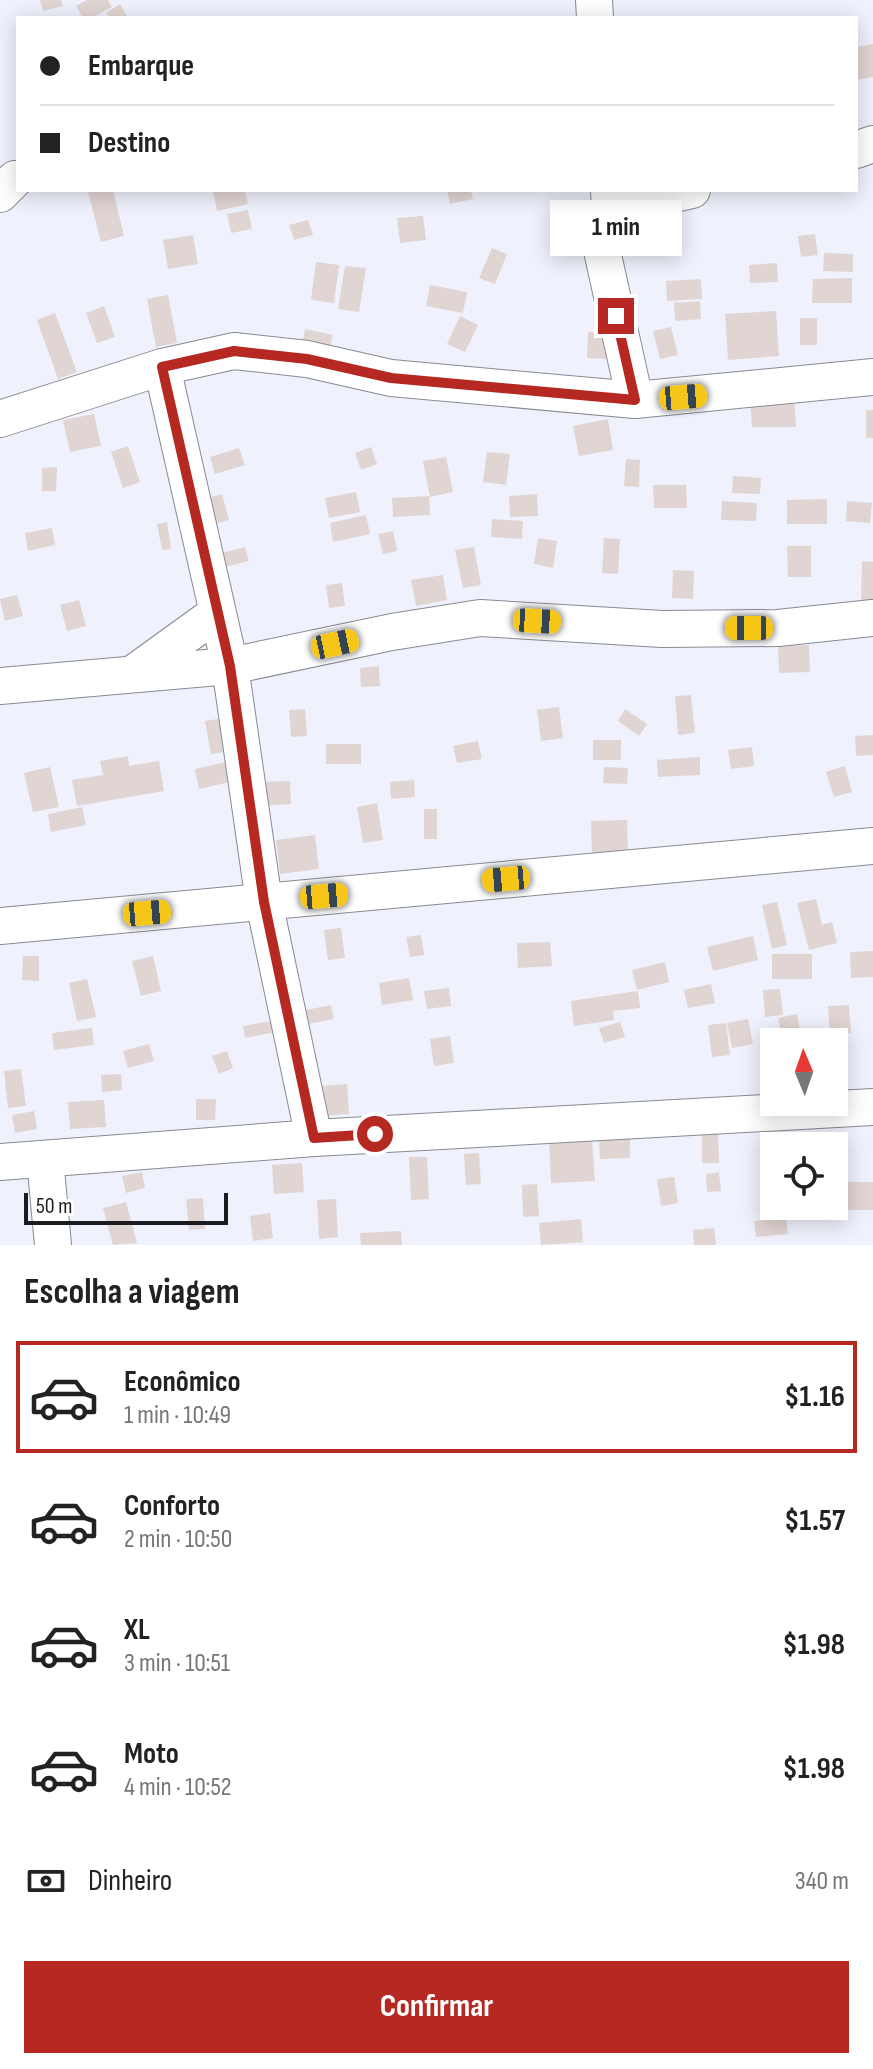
<!DOCTYPE html>
<html lang="pt">
<meta charset="utf-8">
<style>
:root{--surface:#fff;--page:#f6f6f6;--text:#222;--muted:#767676;--line:#e0e0e0;--accent:#b62822}
body{margin:0;font-family:"Sofia Sans Condensed",sans-serif;background:var(--page);color:var(--text);height:100vh;display:flex;flex-direction:column;font-size:30px;white-space:nowrap}
*{box-sizing:border-box;margin:0}
p{font-size:26px;color:var(--muted)}
.icon{flex:none;width:44px;height:44px;fill:none;stroke:currentColor;stroke-width:2;stroke-linecap:round;stroke-linejoin:round}
.map{position:relative;height:1245px;overflow:hidden}
.side{display:flex;flex-direction:column;background:var(--surface);flex:1}
.side>*{flex:none}
.guide{position:absolute;left:16px;top:16px;width:842px;height:176px;border-radius:0px;box-shadow:0 4px 20px #0003;display:grid;align-content:center;height:176px;padding:0 24px;background:var(--surface)}
.needle{width:52px;rotate:358deg}
.tools{position:absolute;left:760px;top:1028px;display:grid;gap:16px}
.tools a{display:grid;place-items:center;width:88px;height:88px;border-radius:0px;background:var(--surface);box-shadow:0 4px 20px #0003;font-size:40px}
.scale{position:absolute;left:24px;bottom:20px;width:204px;box-sizing:border-box;padding-left:8px;border:4px solid #1b1c1f;border-top:0;font-size:22px;line-height:28px;white-space:nowrap;color:#1b1c1f;-webkit-text-stroke:6px #fff;paint-order:stroke}
.end{position:absolute;width:36px;height:36px;margin:-18px;border:10px solid #b62822;background:#fff;box-shadow:0 0 0 4px #fff}
.from{border-radius:50%}
.bubble{position:absolute;height:56px;border-radius:0px;background:var(--surface);box-shadow:0 4px 20px #0003;font-size:26px;font-weight:700;line-height:56px;text-align:center}
.car{position:absolute;width:24px;height:48px;margin:-24px -12px;border-radius:10px;box-shadow:0 0 6px 2px #0007;background:linear-gradient(#f5c518 24%,#345 0 40%,#f5c518 0 76%,#345 0 86%,#f5c518 0)}
.guide b{display:flex;align-items:center;gap:28px;height:76px;font-size:30px}
.guide b+b{border-top:2px solid var(--line)}
.guide i{width:20px;height:20px;background:var(--text)}
ul{padding:0;list-style:none}
li{display:flex;align-items:center;gap:24px;height:112px;margin:0 16px 12px;padding:0 8px;border:4px solid transparent;border-radius:0px}
li div{flex:1}
li b{display:block;font-size:30px}
li em{font-style:normal;font-weight:700}
li.selected{border-color:var(--accent)}
li>.icon{width:72px;height:72px;stroke-width:1.5}
h2{padding:0 24px;font-size:36px;line-height:96px}
.pay{display:flex;align-items:center;gap:20px;height:88px;padding:0 24px;font-size:30px}
.pay p{margin-inline-start:auto}
.button{display:flex;gap:16px;margin-top:auto;padding:16px 24px}
.button a{flex:1;height:92px;border-radius:0px;background:var(--accent);color:#fff;font-size:32px;font-weight:700;line-height:92px;text-align:center}
.map>svg:first-child{display:block}
.building{fill:#e1d5d3}
.lines{fill:none;stroke-linecap:round;stroke-linejoin:round}
.minor-casing{stroke:#888a93;stroke-width:38}
.minor{stroke:#fff;stroke-width:36}
.route{stroke:#b62822;stroke-width:10}
</style>
<div class="map">
<svg width="873" height="1245" viewBox="0 0 873 1245">
<rect width="100%" height="100%" fill="#eff1fc"/>
<!-- building -->
<g class="building">
<path d="M40,0H61L63,6L43,11Z"/>
<path d="M87,0H108L112,7L92,18H83L76,6Z"/>
<path d="M120,4L128,18H109L106,13Z"/>
<path d="M873,44V77L856,80V47Z"/>
<path d="M113,190L124,236L101,242L88,192Z"/>
<path d="M225,190H245L248,204L217,211L213,192Z"/>
<path d="M447,190H471L473,199L450,204Z"/>
<path d="M248,210L252,229L231,233L227,214Z"/>
<path d="M423,216L426,240L400,243L397,218Z"/>
<path d="M308,220L313,235L294,240L289,225Z"/>
<path d="M815,234L818,255L801,257L798,236Z"/>
<path d="M193,235L198,264L168,269L163,240Z"/>
<path d="M492,248L507,254L495,284L479,278Z"/>
<path d="M824,253L853,254V272L823,271Z"/>
<path d="M316,262L339,265L334,303L311,300Z"/>
<path d="M777,263L778,282L750,283L749,265Z"/>
<path d="M345,266L366,268L359,312L338,309Z"/>
<path d="M852,278V303H812L813,279Z"/>
<path d="M701,279L702,299L667,301L666,281Z"/>
<path d="M430,285L467,292L463,313L426,306Z"/>
<path d="M168,295L177,343L156,347L147,299Z"/>
<path d="M700,301L701,319L675,321L674,303Z"/>
<path d="M104,306L115,337L97,343L86,313Z"/>
<path d="M776,311L779,356L728,360L725,314Z"/>
<path d="M55,313L77,372L58,379L37,320Z"/>
<path d="M460,316L478,325L465,352L447,344Z"/>
<rect x="800" y="318" width="17" height="27"/>
<path d="M671,327L678,355L660,359L653,331Z"/>
<path d="M305,329L333,335L330,346L303,340Z"/>
<path d="M588,332L607,333L606,359L587,358Z"/>
<path d="M794,395L796,427H752L750,398Z"/>
<rect x="866" y="410" width="7" height="28"/>
<path d="M94,414L101,446L70,452L63,420Z"/>
<path d="M608,419L613,450L579,456L573,426Z"/>
<path d="M128,446L140,482L123,488L111,452Z"/>
<path d="M371,447L377,464L361,470L355,453Z"/>
<path d="M239,448L245,465L215,474L210,457Z"/>
<path d="M487,452L510,454L506,485L483,482Z"/>
<path d="M446,457L453,492L430,497L423,461Z"/>
<path d="M626,459L640,460L639,487L624,486Z"/>
<path d="M57,467L56,491H42V468Z"/>
<path d="M733,476L761,478L760,494L732,493Z"/>
<path d="M653,485H686L687,508H654Z"/>
<path d="M356,492L360,512L329,518L325,498Z"/>
<path d="M222,494L229,520L215,524L208,498Z"/>
<path d="M537,494L538,516L510,517L509,496Z"/>
<path d="M429,496L430,515L393,517L392,498Z"/>
<path d="M827,499V524H787V500Z"/>
<path d="M722,501L757,503L756,521L721,520Z"/>
<path d="M847,501L872,503L870,523L846,521Z"/>
<path d="M366,515L370,534L333,542L330,523Z"/>
<path d="M492,519L523,521L522,539L491,537Z"/>
<path d="M167,522L171,549L162,550L157,524Z"/>
<path d="M52,528L55,545L28,551L25,533Z"/>
<path d="M393,531L397,551L383,554L378,534Z"/>
<path d="M538,538L557,541L553,568L534,564Z"/>
<path d="M604,538L620,539L618,574L602,573Z"/>
<path d="M787,546H811V577H788Z"/>
<path d="M245,547L249,561L225,567L222,553Z"/>
<path d="M474,547L481,585L463,588L455,550Z"/>
<path d="M862,561L873,562V600H861Z"/>
<path d="M673,570L694,571L693,599L672,598Z"/>
<path d="M443,575L447,600L416,606L411,580Z"/>
<path d="M342,583L345,606L329,608L326,585Z"/>
<path d="M17,595L23,616L5,621L0,599Z"/>
<path d="M79,600L86,626L67,631L60,605Z"/>
<path d="M809,645L810,672L779,673L778,646Z"/>
<path d="M379,666L380,686L361,687L360,668Z"/>
<path d="M691,695L695,733L678,735L675,696Z"/>
<path d="M559,707L563,738L541,741L537,710Z"/>
<path d="M305,709L307,736L291,737L289,710Z"/>
<path d="M625,709L647,724L639,736L618,721Z"/>
<path d="M225,718L231,751L211,754L205,721Z"/>
<path d="M873,735V755L856,756L855,736Z"/>
<rect x="593" y="740" width="28" height="20"/>
<path d="M478,741L482,759L457,763L453,746Z"/>
<rect x="326" y="744" width="35" height="20"/>
<path d="M752,747L754,766L731,769L728,750Z"/>
<path d="M128,756L129,766L159,761L164,791L77,806L72,780L103,775L100,761Z"/>
<path d="M700,757V775L658,777L657,760Z"/>
<path d="M230,761L234,781L199,789L195,769Z"/>
<path d="M845,766L852,792L834,797L826,772Z"/>
<path d="M50,767L59,807L33,812L24,773Z"/>
<path d="M604,767L628,768L627,784L603,783Z"/>
<path d="M414,780L415,797L391,799L390,782Z"/>
<path d="M290,781L291,804L262,806L261,782Z"/>
<path d="M377,803L383,840L363,843L357,807Z"/>
<path d="M82,807L86,825L51,832L48,814Z"/>
<rect x="424" y="809" width="13" height="30"/>
<path d="M627,820L628,853L592,854L591,821Z"/>
<path d="M315,835L319,869L280,874L276,840Z"/>
<path d="M816,899L822,925L832,922L837,943L809,950L797,903Z"/>
<path d="M777,902L787,945L772,949L762,905Z"/>
<path d="M341,928L345,958L328,960L324,930Z"/>
<path d="M421,935L424,955L410,957L406,937Z"/>
<path d="M753,936L758,960L713,971L707,947Z"/>
<path d="M550,942L552,966L518,968L517,943Z"/>
<path d="M873,951V977L851,978L850,952Z"/>
<rect x="772" y="954" width="40" height="25"/>
<path d="M23,956H39V981L22,980Z"/>
<path d="M153,956L161,991L141,996L132,961Z"/>
<path d="M665,962L669,982L637,990L632,970Z"/>
<path d="M409,978L413,1000L382,1005L379,983Z"/>
<path d="M87,979L96,1017L77,1021L69,983Z"/>
<path d="M711,984L715,1003L688,1008L684,990Z"/>
<path d="M449,988L451,1006L427,1009L424,991Z"/>
<path d="M780,989L783,1015L765,1017L763,990Z"/>
<path d="M638,991L640,1008L613,1011L614,1020L574,1026L571,1001Z"/>
<path d="M331,1005L334,1019L308,1024L306,1010Z"/>
<path d="M849,1005L851,1033L830,1034L828,1006Z"/>
<path d="M797,1014L802,1042H783L778,1018Z"/>
<path d="M748,1019L753,1044L732,1048L727,1023Z"/>
<path d="M272,1021L275,1032L245,1038L243,1026Z"/>
<path d="M620,1022L625,1037L604,1043L599,1028Z"/>
<path d="M726,1023L730,1055L712,1057L708,1025Z"/>
<path d="M92,1028L94,1045L54,1050L52,1033Z"/>
<path d="M450,1036L454,1063L434,1066L430,1039Z"/>
<path d="M149,1044L154,1061L128,1068L123,1051Z"/>
<path d="M227,1051L233,1068L219,1074L212,1056Z"/>
<path d="M21,1069L26,1106L8,1108L4,1071Z"/>
<path d="M121,1074L122,1090L102,1092L101,1075Z"/>
<path d="M347,1084L349,1114L323,1116L321,1086Z"/>
<path d="M196,1099H216L215,1120H196Z"/>
<path d="M104,1100L106,1127L70,1129L68,1102Z"/>
<path d="M34,1111L37,1129L15,1133L12,1115Z"/>
<path d="M702,1134H718L719,1163H702Z"/>
<path d="M630,1137V1158L600,1159L599,1138Z"/>
<path d="M592,1139L595,1181L551,1183L549,1142Z"/>
<path d="M479,1153L481,1184L466,1185L464,1154Z"/>
<path d="M409,1157H427L429,1199L411,1200Z"/>
<path d="M302,1163L304,1192L274,1194L272,1165Z"/>
<path d="M142,1172L145,1188L126,1193L122,1176Z"/>
<path d="M719,1172L721,1191L707,1192L706,1174Z"/>
<path d="M674,1177L678,1203L661,1206L657,1179Z"/>
<rect x="835" y="1182" width="38" height="28"/>
<path d="M537,1184L539,1216L523,1217L522,1185Z"/>
<path d="M203,1198L205,1229L189,1230L186,1199Z"/>
<path d="M336,1199L338,1237L319,1239L317,1200Z"/>
<path d="M126,1202L137,1243L113,1245L103,1208Z"/>
<path d="M270,1213L273,1238L253,1241L250,1216Z"/>
<path d="M786,1218L788,1234L756,1237L754,1221Z"/>
<path d="M581,1219L583,1242L541,1245L539,1223Z"/>
<path d="M714,1228L716,1245H694L693,1230Z"/>
<path d="M401,1231L402,1245H361L360,1233Z"/>
</g>
<g class="lines">
<defs>
<g id="minor">
<path d="M594,0L595,18"/>
<path d="M856,150L873,144"/>
<path d="M609,190L610,209L599,237L635,400"/>
<path d="M0,194L15,179"/>
<path d="M610,209L692,190"/>
<path d="M162,367L230,666L264,902L314,1138"/>
<path d="M0,419L162,367L234,351L307,359L391,378L635,400L873,377"/>
<path d="M134,673L217,613"/>
<path d="M0,686L230,666L392,632L480,618L662,629L778,628L873,618"/>
<path d="M0,926L873,846"/>
<path d="M45,1159L53,1245"/>
<path d="M0,1162L314,1138L873,1107"/>
</g>
</defs>
<!-- minor casing -->
<use href="#minor" class="minor-casing"/>
<!-- minor -->
<use href="#minor" class="minor"/>
</g>
<g class="lines">
<!-- route -->
<path class="route" d="M375,1134L314,1138L264,902L230,666L162,367L234,351L307,359L391,378L635,400L616,316"/>
</g>
</svg>
<div class="tools">
<a><svg class="needle" viewBox="-14 -14 28 28"><path d="M0-13l5 13h-10z" fill="#e53935"/><path d="M0 13l5-13h-10z" fill="#767676"/></svg></a>
<a><svg class="icon" aria-label="locate" viewBox="0 0 24 24"><circle cx="12" cy="12" r="6"/><path d="M12 2v4M12 18v4M2 12h4M18 12h4"/></svg></a>
</div>
<div class="scale">50 m</div>
<i class="end from" style="left:375px;top:1134px"></i>
<i class="end" style="left:616px;top:316px"></i>
<div class="bubble" style="left:550px;top:200px;width:132px">1 min</div>
<i class="car" style="left:683px;top:397px;rotate:85deg"></i>
<i class="car" style="left:537px;top:621px;rotate:93deg"></i>
<i class="car" style="left:749px;top:628px;rotate:270deg"></i>
<i class="car" style="left:335px;top:644px;rotate:78deg"></i>
<i class="car" style="left:506px;top:879px;rotate:265deg"></i>
<i class="car" style="left:324px;top:896px;rotate:85deg"></i>
<i class="car" style="left:147px;top:913px;rotate:85deg"></i>
<div class="guide">
<b><i class="from"></i>Embarque</b>
<b><i></i>Destino</b>
</div>
</div>
<section class="side">
<h2>Escolha a viagem</h2>
<ul>
<li class="selected"><svg class="icon" aria-label="car" viewBox="0 0 24 24"><path d="M5 17H2v-5l4-1 3-4h7l3 4 3 1v5h-3M9 17h6M6 11h13"/><circle cx="7" cy="17" r="2"/><circle cx="17" cy="17" r="2"/></svg><div><b>Econômico</b><p>1 min · 10:49</p></div><em>$1.16</em></li>
<li><svg class="icon" aria-label="car" viewBox="0 0 24 24"><path d="M5 17H2v-5l4-1 3-4h7l3 4 3 1v5h-3M9 17h6M6 11h13"/><circle cx="7" cy="17" r="2"/><circle cx="17" cy="17" r="2"/></svg><div><b>Conforto</b><p>2 min · 10:50</p></div><em>$1.57</em></li>
<li><svg class="icon" aria-label="car" viewBox="0 0 24 24"><path d="M5 17H2v-5l4-1 3-4h7l3 4 3 1v5h-3M9 17h6M6 11h13"/><circle cx="7" cy="17" r="2"/><circle cx="17" cy="17" r="2"/></svg><div><b>XL</b><p>3 min · 10:51</p></div><em>$1.98</em></li>
<li><svg class="icon" aria-label="car" viewBox="0 0 24 24"><path d="M5 17H2v-5l4-1 3-4h7l3 4 3 1v5h-3M9 17h6M6 11h13"/><circle cx="7" cy="17" r="2"/><circle cx="17" cy="17" r="2"/></svg><div><b>Moto</b><p>4 min · 10:52</p></div><em>$1.98</em></li>
</ul>
<div class="pay"><svg class="icon" aria-label="cash" viewBox="0 0 24 24"><path d="M3 7h18v10H3z"/><circle cx="12" cy="12" r="2"/></svg>Dinheiro<p>340 m</p></div>
<div class="button"><a>Confirmar</a></div>
</section>
